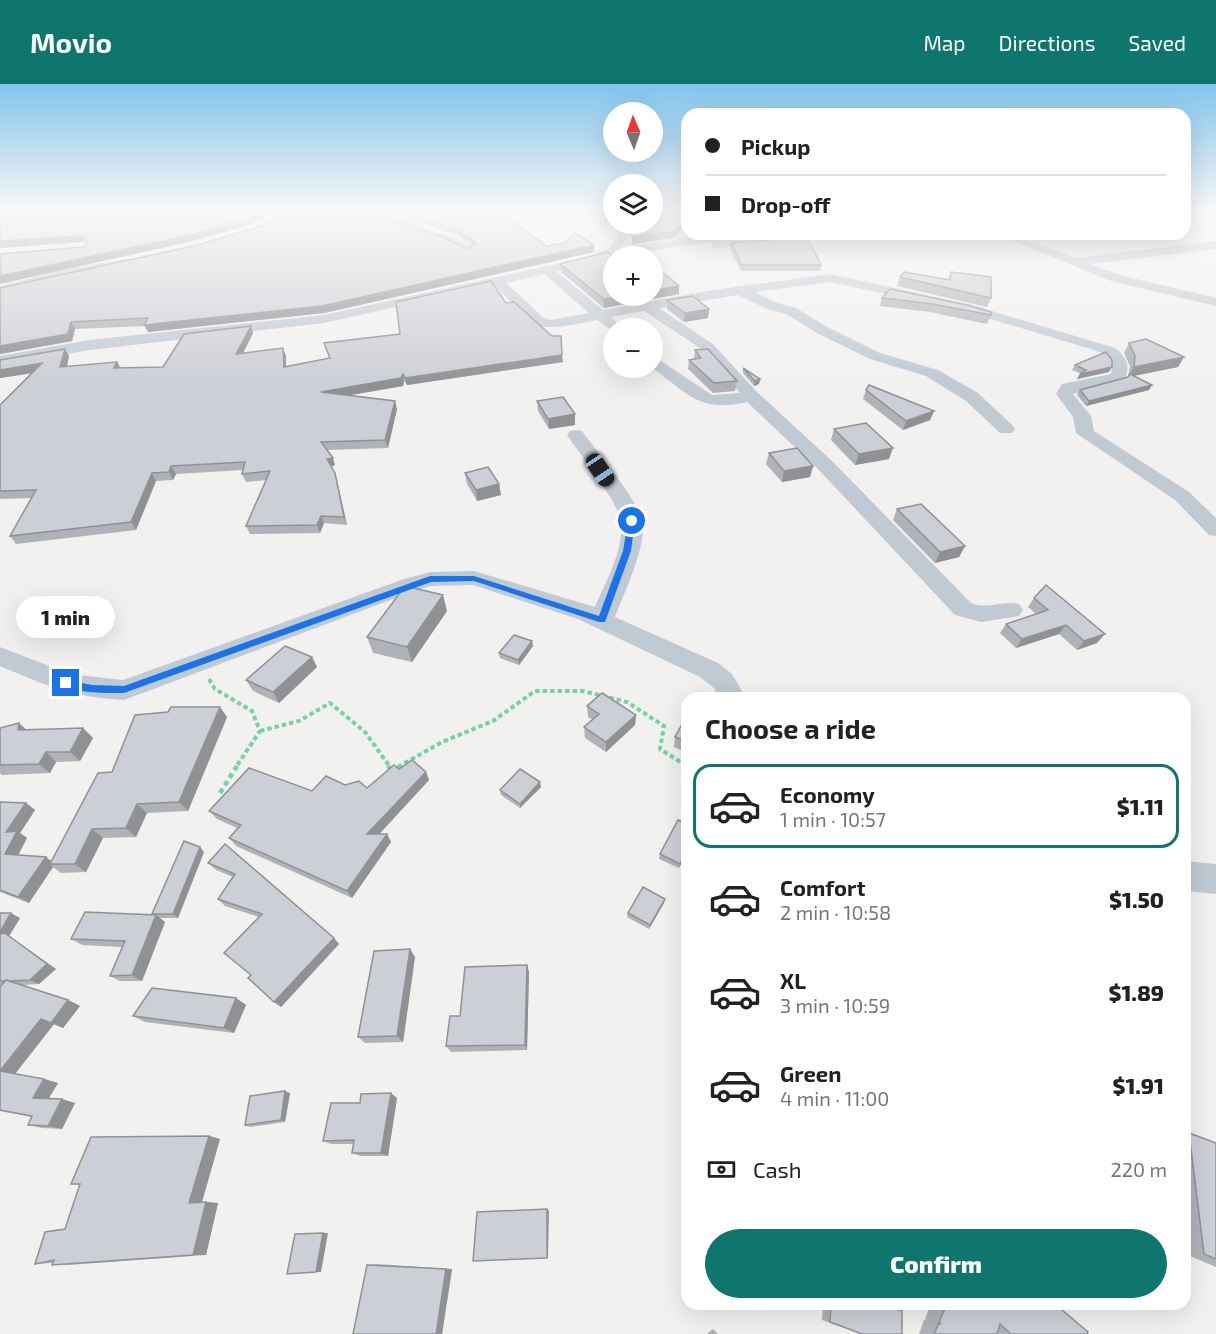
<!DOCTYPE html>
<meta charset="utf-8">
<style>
:root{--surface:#fff;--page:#f6f6f6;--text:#222;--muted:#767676;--line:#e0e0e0;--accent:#0f766e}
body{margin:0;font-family:"Exo 2",sans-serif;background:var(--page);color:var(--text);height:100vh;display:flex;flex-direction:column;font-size:22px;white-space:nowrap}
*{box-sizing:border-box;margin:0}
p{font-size:20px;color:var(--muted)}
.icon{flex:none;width:33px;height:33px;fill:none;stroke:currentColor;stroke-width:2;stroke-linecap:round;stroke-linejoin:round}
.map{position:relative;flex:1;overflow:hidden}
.drawer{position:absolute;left:681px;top:608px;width:510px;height:618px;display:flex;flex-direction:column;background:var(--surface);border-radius:18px;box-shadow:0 6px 24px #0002}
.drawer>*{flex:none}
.top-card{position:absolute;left:681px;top:24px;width:510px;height:132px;border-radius:18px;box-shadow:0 6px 24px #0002;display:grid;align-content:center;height:132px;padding:0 24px;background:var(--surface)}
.needle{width:39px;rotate:358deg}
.controls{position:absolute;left:603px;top:18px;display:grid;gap:12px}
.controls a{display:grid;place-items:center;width:60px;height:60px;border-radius:50%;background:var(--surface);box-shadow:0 6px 24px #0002;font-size:30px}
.end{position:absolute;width:27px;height:27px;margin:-14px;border:8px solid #1a73e8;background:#fff;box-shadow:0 0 0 3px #fff}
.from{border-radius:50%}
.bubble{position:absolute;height:42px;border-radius:21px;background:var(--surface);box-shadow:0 6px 24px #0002;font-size:20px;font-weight:800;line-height:42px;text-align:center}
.car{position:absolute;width:18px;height:36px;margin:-18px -9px;border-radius:8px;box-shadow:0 0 4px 2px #0007;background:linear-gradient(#222 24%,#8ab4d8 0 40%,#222 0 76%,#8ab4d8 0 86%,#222 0)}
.top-card b{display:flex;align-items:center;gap:21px;height:57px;font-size:22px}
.top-card b+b{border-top:2px solid var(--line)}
.top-card i{width:15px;height:15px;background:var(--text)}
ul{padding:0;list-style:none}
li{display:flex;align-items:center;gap:18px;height:84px;margin:0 12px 9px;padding:0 12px;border:3px solid transparent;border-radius:18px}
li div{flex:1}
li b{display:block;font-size:22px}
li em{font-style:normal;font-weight:800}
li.active{border-color:var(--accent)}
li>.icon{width:54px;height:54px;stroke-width:1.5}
h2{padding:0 24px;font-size:27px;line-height:72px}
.pay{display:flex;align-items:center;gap:15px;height:66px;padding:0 24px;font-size:22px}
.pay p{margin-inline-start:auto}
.action{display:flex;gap:12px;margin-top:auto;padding:12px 24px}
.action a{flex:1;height:69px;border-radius:36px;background:var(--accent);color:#fff;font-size:24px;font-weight:800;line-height:69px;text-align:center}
header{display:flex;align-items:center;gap:36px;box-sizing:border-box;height:84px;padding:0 30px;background:var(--accent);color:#fff}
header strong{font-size:28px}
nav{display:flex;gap:33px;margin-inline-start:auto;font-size:21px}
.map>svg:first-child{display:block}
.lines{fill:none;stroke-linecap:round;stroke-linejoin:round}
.path-far1{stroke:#72d3a4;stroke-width:4;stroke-dasharray:4.5 3;stroke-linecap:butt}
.path{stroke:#72d3a4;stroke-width:4.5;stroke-dasharray:5 4;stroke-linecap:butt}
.minor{fill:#c0cad3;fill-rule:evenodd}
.wall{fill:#afb2b7}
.shaded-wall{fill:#8f9195}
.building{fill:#cccfd5;stroke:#8f9195;stroke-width:1.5}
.route{fill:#1a73e8}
</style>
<header>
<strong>Movio</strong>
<nav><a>Map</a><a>Directions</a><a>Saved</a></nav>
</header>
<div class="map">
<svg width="1216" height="1250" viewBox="0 0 1216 1250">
<rect width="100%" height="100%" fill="#f3f0f0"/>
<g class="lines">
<!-- path-far1 -->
<g class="path-far1">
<path d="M209,595L215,605L252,627L260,647L236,683"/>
<path d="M260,647L299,637L330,619L365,648L390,683"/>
<path d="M398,683L442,658L493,637L535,607H583L627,618L664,642L660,665L687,682"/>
</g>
<!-- path -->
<g class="path">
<path d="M388,682L392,687L401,682"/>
<path d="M220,709L237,682"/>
</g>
<!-- minor -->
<g class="minor">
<path d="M389,126H399V135L455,153L475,165L469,169L447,158L389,139Z"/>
<path d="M1185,126H1208L1203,129L1185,130Z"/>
<path d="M626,140H637L620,164L716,150H739L737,152L719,156L801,150H853L847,153L716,164L712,163V158L612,172L556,187L603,226L714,206L830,190L972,221L1115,264C1127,272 1131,284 1124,296L1073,310L1091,332L1094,347L1189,408L1216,434V452L1209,451L1175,416L1076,349L1073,333L1056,310L1062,300L1111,290C1114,275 1107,271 1094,266L964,227L830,198L755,208L777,219L796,224L827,243L880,269L938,286L978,309L1012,341L1015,345L1012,349H1000L966,317L926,292L870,275L817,249L786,230L767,225L738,211L659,224L713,260L757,308L832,377L971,519C987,526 1003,516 1019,520L1023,526L1019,532L981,538L955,531L818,385L747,318C699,329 689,310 652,284V271L712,311L740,309L703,266L644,227L611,233L623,244H614V248L597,236C576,240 555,246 534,241L494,201L324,239L89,266L0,282V272L89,256L324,231L579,175L607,166ZM544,190L589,229L551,236L544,234L506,199Z"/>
<path d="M996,150H1012L1077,174L1216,157V165L1090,180L1120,191L1216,214V222L1111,197Z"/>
<path d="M128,175L132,176L134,179L132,182L72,192L0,210V202L72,184Z"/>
<path d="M576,346L582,347C597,368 636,414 642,435C648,460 624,509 615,533L718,579L732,590L746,614H719L714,604L700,593L578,535L473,501L431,502L417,506L124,616C72,613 47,602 0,582V563L70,590L123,596L401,496L430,488L474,487L595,523C605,499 624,466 621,439C620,419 579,369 567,351L570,347Z"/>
<path d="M1185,777L1216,780V810L1185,807Z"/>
</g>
</g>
<!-- wall -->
<g class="wall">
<path d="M0,126H282L249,141L184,159L84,163L86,160L84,158Z"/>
<path d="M293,126H387L388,135L467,165L472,162L456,151L401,133L400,126L547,162L594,168L324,229L148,248L145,242L75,245L72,257L0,270V204L198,161L264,141Z"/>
<path d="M614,126V137H604V130Z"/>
<path d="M731,159L821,181L820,187H741L730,165Z"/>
<path d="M560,180L614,212L679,202V210L604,224L561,188Z"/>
<path d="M951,188L991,214L987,223L897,202L900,193L948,196Z"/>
<path d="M890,205L991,231L987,240L930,228L880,222L882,214Z"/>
<path d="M667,216L709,225L708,234L684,238L667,225Z"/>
<path d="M506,219L563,278L407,301L404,297L403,302L347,311L397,325L388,364L326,366L335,381L331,383L337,397L347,441L324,439L320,449L250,450L246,442L267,396L246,398L242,390L243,386L176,390L173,396L156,397L136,446L16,460L10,452L31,414L0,415V321L32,289L0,294V276L69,272L67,283L117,278L120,284L163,283L251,242L253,249L243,269L286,272V283L329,274L324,259L400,250Z"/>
<path d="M1129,259L1184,273L1178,283L1134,292L1152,301L1149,306L1086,322L1077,311L1080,306L1128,293L1130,282L1124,269Z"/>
<path d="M695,266L737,297L735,307L713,309L688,285L689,276L694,275Z"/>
<path d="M1075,281L1109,288L1077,295L1080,289L1072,286Z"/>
<path d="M743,284L760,295L759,300L754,302L743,289Z"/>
<path d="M866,306L934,327L930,336L903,346L863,315Z"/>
<path d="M537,317L575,341L549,345L538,327Z"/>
<path d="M834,345L889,375L855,381L831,356Z"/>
<path d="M769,369L813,382L810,393L782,398L766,380Z"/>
<path d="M465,389L499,400L501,411L477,417L467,400Z"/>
<path d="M897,425L965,462L959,473L935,479L893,436Z"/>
<path d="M1034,514L1097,559L1077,566L1059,550L1016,564L1000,549L1006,540L1036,530L1028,523Z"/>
<path d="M447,527L412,578L373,569L367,553Z"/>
<path d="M533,562L519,581L500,574L499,569Z"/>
<path d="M312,573L317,583L279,619L253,607L246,596Z"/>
<path d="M587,622L636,631L635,641L606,668L585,654L584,643L593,636L588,633Z"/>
<path d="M227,633L188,727L147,729L136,753L103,754L86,788L61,789L53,783L29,819L0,808V718L26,719L35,726L20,749L27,754L18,771L46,773L51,777L112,688Z"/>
<path d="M687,636V669L674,663L675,653Z"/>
<path d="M0,644L27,646L83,644L93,654L80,677L56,678L50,689L2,691L0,689Z"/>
<path d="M399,685L426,688L429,696L379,750H387L391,758L352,814L236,762L229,754L237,744L217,735L209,727L345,701L367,704Z"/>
<path d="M541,703L520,724L501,711L500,706Z"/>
<path d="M687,740V768L679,784L659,775L660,770Z"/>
<path d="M225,760L339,860L281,923L274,918L251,891L259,833L225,822L218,815L233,793L216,786L208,779Z"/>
<path d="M204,768L178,834H160L165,838L142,897H120L110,892L122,863L82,861L71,855L154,831L152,830Z"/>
<path d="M664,819L649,845L627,833L628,829Z"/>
<path d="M0,829L20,834L9,852L56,885L39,900L23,901L68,916L80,922L63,944L54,940L15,990L44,995L58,999L49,1014L75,1019L62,1045L42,1044L28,1041L32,1033L0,1027V903L1,902H0Z"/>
<path d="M415,873L403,958L365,959L358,953Z"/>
<path d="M527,881L529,888L527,966L451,968L446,962L460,932Z"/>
<path d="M236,914L246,921L234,949L145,938L133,932Z"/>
<path d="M290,1009L285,1038L250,1043L245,1041Z"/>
<path d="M397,1014L388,1072H360L352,1069L354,1060H331L323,1057L360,1019Z"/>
<path d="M1189,1049L1216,1059V1183L1185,1170V1050Z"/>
<path d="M209,1052L220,1055L202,1118L218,1119L206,1171L69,1181H52L53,1179L35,1180L65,1145L80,1101L71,1100Z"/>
<path d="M376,1180L452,1185L442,1250H353L367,1181Z"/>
<path d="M823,1220H881L862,1250L822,1236Z"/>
<path d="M931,1220H1055L1087,1250H919L924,1236H926L925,1235Z"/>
<path d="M713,1245L718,1250H707Z"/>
</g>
<!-- shaded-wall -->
<g class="shaded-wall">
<path d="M267,126H282L249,141L184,159L0,200V192Z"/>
<path d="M687,133V139L674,154L632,160V153Z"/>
<path d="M81,152L84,158L0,164V157Z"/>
<path d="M594,161V168L324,229L148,248L144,241Z"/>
<path d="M679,202V210L604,224V215L624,212H652V207Z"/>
<path d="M709,225L708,234L684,238L685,229Z"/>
<path d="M71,238L75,245L72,257L0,270V262Z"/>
<path d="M251,242L253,249L239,277L236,270Z"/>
<path d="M283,264L286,272V291L284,283Z"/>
<path d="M65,265L69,272L65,290L60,283Z"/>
<path d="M562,271L563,278L407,301L405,294Z"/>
<path d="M1184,273L1178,283L1128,293L1134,283Z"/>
<path d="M117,278L121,285L114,284Z"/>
<path d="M42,279L47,287L0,294V286Z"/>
<path d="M1112,283L1109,288L1077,295L1080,290Z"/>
<path d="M403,290L404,297L403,302L323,316L321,308Z"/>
<path d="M760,295L759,300L754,302L755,297Z"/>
<path d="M1152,301L1149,306L1086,322L1089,317Z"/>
<path d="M395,317L397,325L388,364L385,356Z"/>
<path d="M934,327L930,336L903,346L906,337Z"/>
<path d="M575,330V341L549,345L548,335Z"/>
<path d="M893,364L889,375L855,381L859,370Z"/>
<path d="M333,374L335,381L330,383L327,375Z"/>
<path d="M171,382L176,390L173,396L169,388Z"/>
<path d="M813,382L810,393L782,398L784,387Z"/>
<path d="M152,389L156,397L136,446L131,438Z"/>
<path d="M335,389L337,397L347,441L344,433Z"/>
<path d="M499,400L501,411L477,417L476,406Z"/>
<path d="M321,432L324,439L320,449L317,441Z"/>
<path d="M965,462L959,473L935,479L940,468Z"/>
<path d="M443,511L447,527L412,578L407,563Z"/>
<path d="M1066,541L1059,550L1016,564L1022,555Z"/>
<path d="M1105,550L1097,559L1077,566L1084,557Z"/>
<path d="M532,557L533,562L519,581L518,576Z"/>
<path d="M312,573L317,583L279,619L273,608Z"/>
<path d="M220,623L227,633L188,727L179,718Z"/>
<path d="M636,631L635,641L606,668V658Z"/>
<path d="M19,639L30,649L18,646Z"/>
<path d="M83,644L93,654L80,677L70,668Z"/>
<path d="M46,668L56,678L50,689L39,680Z"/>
<path d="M426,688L429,696L372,758L367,750Z"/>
<path d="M540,698L541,703L520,724V720Z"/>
<path d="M26,719L35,726L20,749L27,754L15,777L5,770L6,748Z"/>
<path d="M137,720L147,729L136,753L126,744Z"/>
<path d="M92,745L103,754L86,788L75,780Z"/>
<path d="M387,750L391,758L352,814L347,807Z"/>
<path d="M200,763L204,768L178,834L173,830Z"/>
<path d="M687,765V768L679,784L680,780Z"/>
<path d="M46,773L55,780H50L53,783L29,819L18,813Z"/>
<path d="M665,815L664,819L649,845L650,841Z"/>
<path d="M11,829L20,834L9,852L56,885L39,900L30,896L0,850V848Z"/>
<path d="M156,831L165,838L142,897L132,891Z"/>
<path d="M334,854L339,860L281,923L274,918Z"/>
<path d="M410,865L415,873L403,958L397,952Z"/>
<path d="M527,881L529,888L527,966L525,961Z"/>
<path d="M236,914L246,921L234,949L224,944Z"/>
<path d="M68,916L80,922L63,944L51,939Z"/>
<path d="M41,935L54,940L14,991L0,987Z"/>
<path d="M44,995L58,999L47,1017L33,1014Z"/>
<path d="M285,1007L290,1009L285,1038L281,1036Z"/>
<path d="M391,1009L397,1014L388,1072L381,1069Z"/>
<path d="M62,1015L75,1019L62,1045L48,1042Z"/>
<path d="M209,1052L220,1055L201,1121L189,1119Z"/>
<path d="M206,1118L218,1119L206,1171H193Z"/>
<path d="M547,1125L549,1127L548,1173L547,1174Z"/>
<path d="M323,1149H328L321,1188H316Z"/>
<path d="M446,1185H452L442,1250H436Z"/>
</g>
<!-- building -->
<g class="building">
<path d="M0,126H267L247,135L182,153L0,192V170L84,163L88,157L81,152L0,157Z"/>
<path d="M293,126H386L387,135L445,154L467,165L476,159L455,145L400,128V126H495L547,162L565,159L575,149L594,161L322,222L144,241L148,234L71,238L68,250L0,262V204L198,161L264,141Z"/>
<path d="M606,126H614V130H604Z"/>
<path d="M652,126H687V133L675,147L632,153L631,146L635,140H652Z"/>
<path d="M807,153L821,181H742L731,159Z"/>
<path d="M634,165L643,172H635Z"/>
<path d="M607,168L614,172V212H624L604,215L560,180Z"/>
<path d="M652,180L679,202L652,207Z"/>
<path d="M904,188L950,196L951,188L991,193V214L900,193Z"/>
<path d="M491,197L506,219L514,218L552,252H561L562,271L405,294L403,290L401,294L321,308L395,317L385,356L321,358L333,374L327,375L335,389L344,433L321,432L317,441L246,442L270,387L242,390L245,378L171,382L169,388L152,389L131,438L10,452L36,406L0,407V321L42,279L0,286V276L65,265L60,283L117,278L114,284L163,283L184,250L251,242L236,270L283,264L284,283L330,274L324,259L400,250L396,218Z"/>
<path d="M890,205L967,221L991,228V231L933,220L882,214Z"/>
<path d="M693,212L709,225L685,229L667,216Z"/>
<path d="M1146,255L1184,273L1134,283L1135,272L1129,259Z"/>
<path d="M708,265L737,297L714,299L689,276L701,274L695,266Z"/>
<path d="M1106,268L1112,276V283L1080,290L1086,286L1075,281Z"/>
<path d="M743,284L760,295L755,297Z"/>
<path d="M1130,290L1152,301L1089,317L1080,306L1128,293Z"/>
<path d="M869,301L934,327L906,337L866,306Z"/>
<path d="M563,313L575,330L548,335L537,317Z"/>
<path d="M866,339L893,364L859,370L834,345Z"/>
<path d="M797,364L813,382L784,387L769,369Z"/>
<path d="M488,383L499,400L476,406L465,389Z"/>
<path d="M921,420L965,462L940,468L897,425Z"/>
<path d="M1046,501L1105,550L1084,557L1066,541L1022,555L1006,540L1048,526L1034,514Z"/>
<path d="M405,502L443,511L407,563L367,553Z"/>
<path d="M514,551L532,557L518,576L499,569Z"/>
<path d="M285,562L312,573L273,608L246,596Z"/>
<path d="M602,609L636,631L606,658L584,643L599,630L587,622Z"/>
<path d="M171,623H220L179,718L137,720L126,744L92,745L75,780H50L98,689L112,688L135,631L168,628Z"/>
<path d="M685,635L687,636V658L675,653Z"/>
<path d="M19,639L18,646L83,644L70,668H46L39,680L0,681V644Z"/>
<path d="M412,676L426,688L367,750H387L347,807L229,754L241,741L209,727L249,684L312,707L326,692L345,701L359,697L367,704L394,681L399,685Z"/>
<path d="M520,685L540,698L520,720L500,706Z"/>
<path d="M0,718L26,719L6,748L17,747L5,770L46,773L18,813L0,806Z"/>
<path d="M678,736L687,740V765L680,780L660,770Z"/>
<path d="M184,757L200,763L173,830H152Z"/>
<path d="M225,760L334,854L274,918L248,894L251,891L224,869L262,830L218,815L235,790L208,779Z"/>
<path d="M643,803L665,815L650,841L628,829Z"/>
<path d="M85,828L156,831L132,891L110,892L125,857L71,855Z"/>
<path d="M0,829H11L0,848Z"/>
<path d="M5,849L47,880L30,896L11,897L6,896L5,897H0V850Z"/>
<path d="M410,865L397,952L358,953L374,867Z"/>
<path d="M527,881L525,961L446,962L450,932H460L465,883Z"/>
<path d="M6,896L68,916L51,939L41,935L0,987L44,995L33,1014L62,1015L48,1042L28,1041L32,1032L0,1026V903Z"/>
<path d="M152,904L236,914L224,944L133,932Z"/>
<path d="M285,1007L281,1036L245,1041L250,1012Z"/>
<path d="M391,1009L381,1069H352L354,1056L323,1057L331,1019H360L361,1010Z"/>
<path d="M1189,1049L1216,1059V1175L1204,1170Z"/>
<path d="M209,1052L189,1119L206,1118L193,1171L52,1181L54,1176L35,1180L45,1148L65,1145L80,1100H71L91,1053Z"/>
<path d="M547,1125V1174L473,1177L477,1128Z"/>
<path d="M323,1149L316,1188L287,1190L295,1150Z"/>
<path d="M367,1181L446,1185L436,1250H353Z"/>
<path d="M831,1220H881L902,1227V1250H862L830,1238Z"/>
<path d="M947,1220H1012L1016,1223L1017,1220H1055L1088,1248L1087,1250H1011L1000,1240L997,1250H934L939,1239L941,1240L939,1238Z"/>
</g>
<!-- sky -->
<linearGradient id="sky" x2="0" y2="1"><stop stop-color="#81c4ec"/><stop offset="0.42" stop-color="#faf8f8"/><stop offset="1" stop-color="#faf8f8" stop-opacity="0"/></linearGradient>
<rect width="1216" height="301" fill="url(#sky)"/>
<!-- route -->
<path class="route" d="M632,434L635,437L631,467L605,538H599L474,497L431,498L124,609C108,609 73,610 61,599L66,596L92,601L124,602L430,492H474L599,532L623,467L628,437Z"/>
</svg>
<div class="controls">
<a><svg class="needle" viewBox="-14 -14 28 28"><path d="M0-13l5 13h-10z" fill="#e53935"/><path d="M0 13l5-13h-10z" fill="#767676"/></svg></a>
<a><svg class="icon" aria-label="layers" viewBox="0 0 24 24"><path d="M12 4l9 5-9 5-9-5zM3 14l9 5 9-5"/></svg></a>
<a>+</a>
<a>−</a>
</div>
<i class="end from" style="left:632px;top:437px"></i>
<i class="end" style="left:66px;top:599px"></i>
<div class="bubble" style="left:16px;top:512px;width:99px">1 min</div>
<i class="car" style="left:600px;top:386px;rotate:146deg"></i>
<div class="top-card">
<b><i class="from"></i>Pickup</b>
<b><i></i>Drop-off</b>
</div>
<section class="drawer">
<h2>Choose a ride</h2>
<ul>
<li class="active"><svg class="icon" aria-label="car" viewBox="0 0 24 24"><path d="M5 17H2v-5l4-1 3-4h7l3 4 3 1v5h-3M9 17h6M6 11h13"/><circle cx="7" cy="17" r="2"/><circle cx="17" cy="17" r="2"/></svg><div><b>Economy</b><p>1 min · 10:57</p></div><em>$1.11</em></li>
<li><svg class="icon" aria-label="car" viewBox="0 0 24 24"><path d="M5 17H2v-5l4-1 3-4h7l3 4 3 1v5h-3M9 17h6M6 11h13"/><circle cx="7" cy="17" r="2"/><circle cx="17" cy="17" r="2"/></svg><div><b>Comfort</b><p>2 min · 10:58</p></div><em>$1.50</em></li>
<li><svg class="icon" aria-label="car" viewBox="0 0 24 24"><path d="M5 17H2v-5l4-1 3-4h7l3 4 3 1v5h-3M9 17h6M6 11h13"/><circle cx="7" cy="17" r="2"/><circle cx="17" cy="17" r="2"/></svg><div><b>XL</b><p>3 min · 10:59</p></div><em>$1.89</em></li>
<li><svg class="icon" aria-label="car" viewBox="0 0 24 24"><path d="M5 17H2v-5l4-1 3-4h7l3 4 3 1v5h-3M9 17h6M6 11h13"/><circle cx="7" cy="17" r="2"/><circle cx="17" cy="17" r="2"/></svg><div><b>Green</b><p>4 min · 11:00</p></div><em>$1.91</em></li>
</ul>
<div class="pay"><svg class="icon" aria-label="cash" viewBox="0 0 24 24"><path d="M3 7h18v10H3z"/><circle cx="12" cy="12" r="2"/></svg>Cash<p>220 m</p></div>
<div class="action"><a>Confirm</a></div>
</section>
</div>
